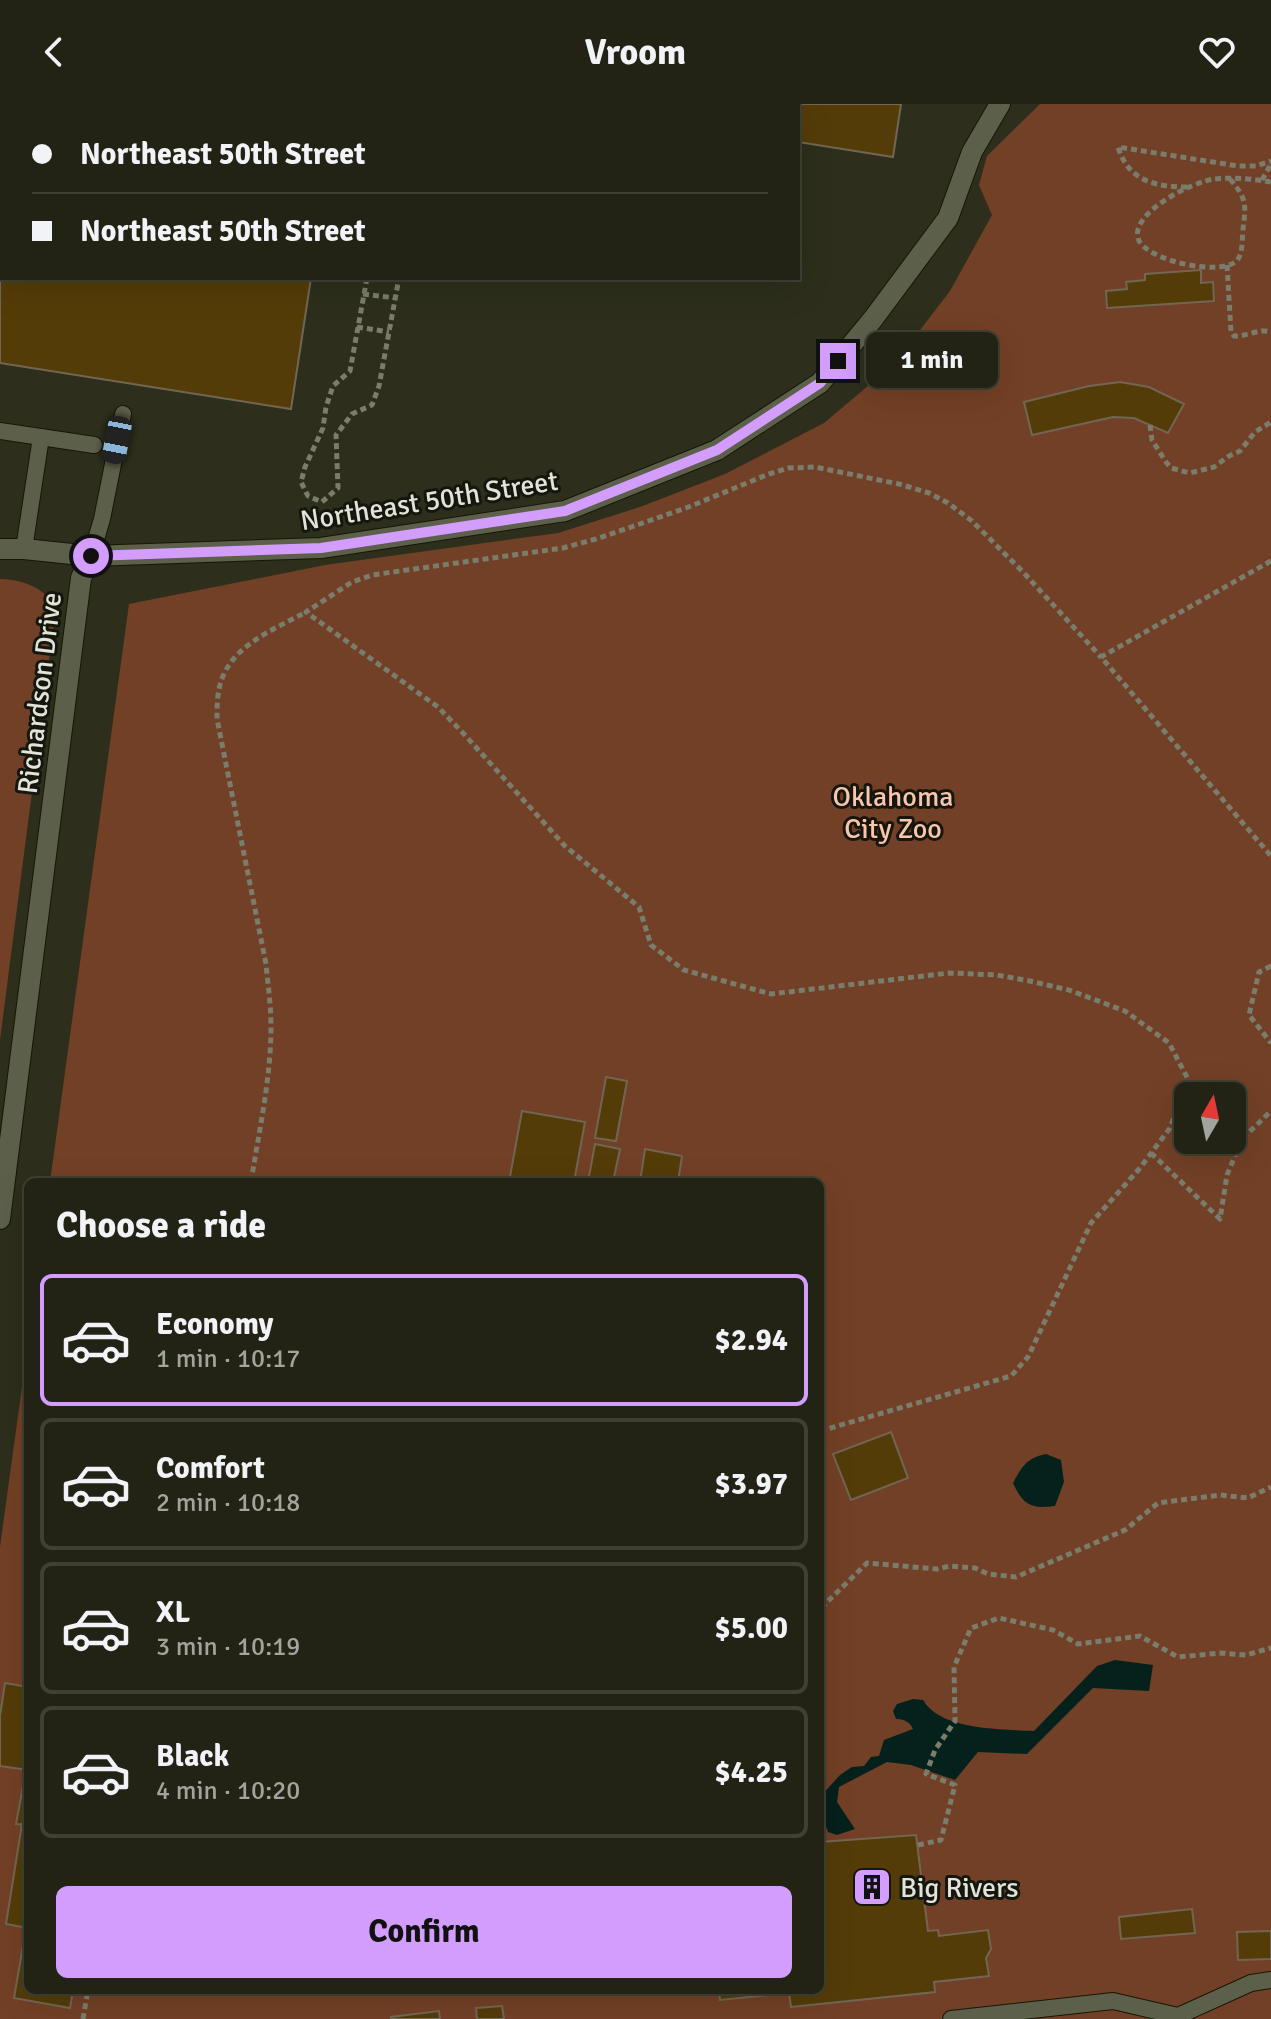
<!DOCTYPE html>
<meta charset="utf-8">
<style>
:root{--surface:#222315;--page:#2e2f22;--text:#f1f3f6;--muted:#a2a4a0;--line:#3f4034;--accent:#d29dfd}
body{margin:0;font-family:Signika,sans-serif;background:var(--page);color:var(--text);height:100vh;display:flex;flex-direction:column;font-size:30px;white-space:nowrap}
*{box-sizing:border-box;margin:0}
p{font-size:26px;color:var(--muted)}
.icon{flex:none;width:44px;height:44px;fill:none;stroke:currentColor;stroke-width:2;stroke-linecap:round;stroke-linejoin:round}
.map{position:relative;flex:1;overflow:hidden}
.sheet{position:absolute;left:24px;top:1074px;width:800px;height:816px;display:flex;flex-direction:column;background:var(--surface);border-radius:12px;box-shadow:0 8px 32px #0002,0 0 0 2px var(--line)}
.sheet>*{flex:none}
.guide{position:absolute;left:0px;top:0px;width:800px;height:176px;box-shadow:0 8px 32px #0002,0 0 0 2px var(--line);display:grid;align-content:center;height:176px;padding:0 32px;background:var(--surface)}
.needle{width:52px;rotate:9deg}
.buttons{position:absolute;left:1174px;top:978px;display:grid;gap:16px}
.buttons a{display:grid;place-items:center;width:72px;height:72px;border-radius:12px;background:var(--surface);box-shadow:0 8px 32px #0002,0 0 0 2px var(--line);font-size:40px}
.end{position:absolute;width:36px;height:36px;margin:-18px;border:10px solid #d29dfd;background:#111;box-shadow:0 0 0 4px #111}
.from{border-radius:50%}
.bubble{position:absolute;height:56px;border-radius:12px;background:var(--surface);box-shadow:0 8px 32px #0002,0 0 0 2px var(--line);font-size:26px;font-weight:700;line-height:56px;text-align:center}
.car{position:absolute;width:24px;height:48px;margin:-24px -12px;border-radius:10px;box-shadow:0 0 6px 2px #0007;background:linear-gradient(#222 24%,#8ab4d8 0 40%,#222 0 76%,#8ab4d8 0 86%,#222 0)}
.guide b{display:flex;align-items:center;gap:28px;height:76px;font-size:30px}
.guide b+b{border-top:2px solid var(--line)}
.guide i{width:20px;height:20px;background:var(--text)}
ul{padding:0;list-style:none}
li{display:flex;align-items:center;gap:24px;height:132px;margin:0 16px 12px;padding:0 16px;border:4px solid var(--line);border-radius:12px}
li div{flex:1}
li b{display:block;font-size:30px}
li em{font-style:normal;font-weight:700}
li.selected{border-color:var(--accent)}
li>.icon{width:72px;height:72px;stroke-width:1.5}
h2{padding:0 32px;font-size:36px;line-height:96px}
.action{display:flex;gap:16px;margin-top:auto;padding:16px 32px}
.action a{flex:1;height:92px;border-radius:12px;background:var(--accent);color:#111;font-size:32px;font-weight:700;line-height:92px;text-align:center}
header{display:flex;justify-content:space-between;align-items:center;height:104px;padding:0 32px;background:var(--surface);font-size:36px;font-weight:700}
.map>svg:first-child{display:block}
.green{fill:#724026;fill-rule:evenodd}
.water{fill:#05211c}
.building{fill:#543c09;stroke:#726653;stroke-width:2}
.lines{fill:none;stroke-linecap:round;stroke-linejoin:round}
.lane-casing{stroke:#161705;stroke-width:18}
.street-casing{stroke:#161705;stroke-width:22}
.path{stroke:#7a7c6c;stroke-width:5;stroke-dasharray:6 4;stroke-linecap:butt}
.lane{stroke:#5c5f4a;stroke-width:16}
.street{stroke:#5c5f4a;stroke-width:20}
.route{stroke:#d29dfd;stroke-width:10}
.labels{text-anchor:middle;stroke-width:6;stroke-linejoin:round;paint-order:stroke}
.street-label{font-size:28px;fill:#e2e4d8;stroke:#15160e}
.park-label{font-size:28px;fill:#fbc5ab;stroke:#15160e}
.poi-label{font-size:28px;fill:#e2e4d8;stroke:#15160e;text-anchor:start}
</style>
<header><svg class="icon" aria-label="back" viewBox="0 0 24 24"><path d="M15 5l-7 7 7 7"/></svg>Vroom<svg class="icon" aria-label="heart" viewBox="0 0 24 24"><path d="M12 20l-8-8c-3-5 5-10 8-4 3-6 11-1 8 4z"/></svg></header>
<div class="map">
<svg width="1271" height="1915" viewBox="0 0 1271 1915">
<rect width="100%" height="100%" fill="#2d2f1c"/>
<!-- green -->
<g class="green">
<path d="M1040,0H1271V1915H0V1443L28,1239V1886H820V1078H50L129,500L325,461L558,429L640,403L725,370L824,319L894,260L950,187L992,111L979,81L987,52ZM1188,992H1232V1036H1188Z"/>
<path d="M0,475C16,475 41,481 50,497C53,501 53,512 54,517L0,936Z"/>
</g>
<!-- water -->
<g class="water">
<path d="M1046,1350L1061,1356L1064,1378L1055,1402C1031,1405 1023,1401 1013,1379C1022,1362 1027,1354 1046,1350Z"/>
<path d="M1115,1556L1153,1561L1149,1587L1093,1584L1027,1650L978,1648L955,1676L911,1661L887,1658L839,1683L837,1698L855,1725L837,1731L828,1728L825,1720L820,1717V1693L840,1671L852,1663L864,1662L871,1653L879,1652L884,1636L913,1625C910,1618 904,1615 896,1615L893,1607L897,1600L913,1595L923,1596C941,1627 1003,1625 1034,1627L1097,1562Z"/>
</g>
<!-- building -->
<g class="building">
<path d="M0,0H338V2H2V174H311L291,305L0,259Z"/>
<path d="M558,0H901L893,53L798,38V2H570Z"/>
<path d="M1201,166V179L1213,178L1214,197L1107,204L1106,187L1127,185L1126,178L1145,176V170Z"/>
<path d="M1120,278L1149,283L1184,300L1168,329L1134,314L1113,313L1032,331L1024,298L1089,282Z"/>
<path d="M606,973L627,977L616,1037L595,1034Z"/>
<path d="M522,1007L585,1018L574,1078H509Z"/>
<path d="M595,1040L620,1045L613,1078H588Z"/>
<path d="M645,1045L682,1052L678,1078H640Z"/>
<path d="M891,1328L908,1374L851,1396L833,1350Z"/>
<path d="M5,1579L28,1583V1666L0,1662V1612Z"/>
<path d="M26,1666H28V1721L16,1720Z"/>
<path d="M22,1720L28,1721V1824L6,1820Z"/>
<path d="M916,1731L928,1827L938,1826L939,1832L988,1826L991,1845L986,1854L989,1872L934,1878L935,1888L791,1903L789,1889L720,1896L719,1886H820V1738Z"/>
<path d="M1192,1805L1195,1829L1121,1835L1119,1813Z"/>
<path d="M26,1824H28V1886H73L70,1904L14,1894Z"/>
<path d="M1271,1827V1855L1238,1856L1237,1828Z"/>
<path d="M502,1902L504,1915H477L476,1904Z"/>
<path d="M439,1907L440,1915H391V1913Z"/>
</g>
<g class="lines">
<defs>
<g id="lane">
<path d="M0,327L94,341"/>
<path d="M24,445L41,333"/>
<path d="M91,452L102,415L123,310"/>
<path d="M951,1915L1113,1897L1178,1912L1251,1879L1271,1876"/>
</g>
<g id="street">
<path d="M0,445H24L91,452L321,444L565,407L717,346L820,279L873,215L948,114L972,48L1000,0"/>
<path d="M0,1115L81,474L91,452"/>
</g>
</defs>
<!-- lane casing -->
<use href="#lane" class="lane-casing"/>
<!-- street casing -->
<use href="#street" class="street-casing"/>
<!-- path -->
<g class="path">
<path d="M1230,75C1247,95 1246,100 1243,125C1242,134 1243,148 1238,155C1226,174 1144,157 1138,134C1131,108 1194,77 1215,75C1233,73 1253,75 1271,78"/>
<path d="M1262,76L1271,60"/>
<path d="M1187,83C1156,83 1128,77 1118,43L1238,62H1256L1271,57"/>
<path d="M1227,161L1231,228L1234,232C1247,233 1258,224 1271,228"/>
<path d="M367,174L350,267L333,282L326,303L323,324L305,363L301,378L308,392L322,398L338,384L336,331L352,310L372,301L379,282L399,174"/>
<path d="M363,190L396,194"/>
<path d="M357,223L389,228"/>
<path d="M1150,321L1152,336L1166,358L1171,364L1190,369L1214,363L1229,352L1240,347L1255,328L1271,318"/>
<path d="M1271,457L1101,553L1271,752"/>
<path d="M1271,862L1259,868L1249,911L1271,939"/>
<path d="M1151,1049L1220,1115L1227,1071L1242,1035L1271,1007"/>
<path d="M251,1078C259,1027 271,975 271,922C271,901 268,881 266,860L217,615C217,601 217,586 223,572C237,539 277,524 306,508"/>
<path d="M820,1327L1011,1272L1028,1253L1091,1119L1140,1064L1170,1024L1188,975L1169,939L1125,907L1069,886L1030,877L997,871L949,869L771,890L684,866L651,841L639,803L565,742L463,629L438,603L306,508L352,478L372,471L563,444L596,435L686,404L769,370L788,364L815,363L899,380L929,389L948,399L972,417L1023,468L1101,553"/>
<path d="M820,1500L824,1501L867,1459L937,1465L950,1462L975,1464L988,1470L1016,1473L1125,1426L1158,1399L1220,1391L1248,1394L1271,1383"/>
<path d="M918,1741L941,1736L955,1681L926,1670L935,1646L955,1617L954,1563L971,1524L999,1514L1053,1526L1078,1540L1140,1532L1178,1553L1221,1549L1246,1551L1271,1544"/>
<path d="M83,1915L88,1886"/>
</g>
<!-- lane -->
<use href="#lane" class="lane"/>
<!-- street -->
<use href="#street" class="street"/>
</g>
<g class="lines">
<!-- route -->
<path class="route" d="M91,452L321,444L565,407L717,346L820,279L838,257"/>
</g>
<!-- icons -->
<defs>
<symbol id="building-square" viewBox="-11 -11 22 22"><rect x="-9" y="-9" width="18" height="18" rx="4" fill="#d29dfd" stroke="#15160e"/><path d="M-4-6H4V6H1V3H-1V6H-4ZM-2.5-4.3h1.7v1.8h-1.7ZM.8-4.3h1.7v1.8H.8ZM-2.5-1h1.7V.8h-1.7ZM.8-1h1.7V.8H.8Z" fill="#111"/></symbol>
</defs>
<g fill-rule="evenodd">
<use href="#building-square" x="850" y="1761" width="44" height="44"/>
</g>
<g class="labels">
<!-- street labels -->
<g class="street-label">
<text transform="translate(429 396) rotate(-9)" y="10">Northeast 50th Street</text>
<text transform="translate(39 589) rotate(-83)" y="10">Richardson Drive</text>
</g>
<!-- park labels -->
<g class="park-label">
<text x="893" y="702">Oklahoma<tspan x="893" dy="32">City Zoo</tspan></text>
</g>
<!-- poi labels -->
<g class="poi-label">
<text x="900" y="1793">Big Rivers</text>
</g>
</g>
</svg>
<div class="buttons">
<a><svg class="needle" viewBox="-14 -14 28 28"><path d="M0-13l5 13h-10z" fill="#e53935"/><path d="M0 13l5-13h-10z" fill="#a2a4a0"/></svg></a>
</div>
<i class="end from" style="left:91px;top:452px"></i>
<i class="end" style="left:838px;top:257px"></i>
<div class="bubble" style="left:866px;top:228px;width:132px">1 min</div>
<i class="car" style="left:117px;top:336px;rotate:191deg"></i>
<div class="guide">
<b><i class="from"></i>Northeast 50th Street</b>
<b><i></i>Northeast 50th Street</b>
</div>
<section class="sheet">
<h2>Choose a ride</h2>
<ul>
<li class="selected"><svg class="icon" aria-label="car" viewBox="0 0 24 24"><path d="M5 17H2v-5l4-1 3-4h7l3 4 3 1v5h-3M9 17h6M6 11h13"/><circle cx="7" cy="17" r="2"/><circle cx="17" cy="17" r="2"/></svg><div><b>Economy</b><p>1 min · 10:17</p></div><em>$2.94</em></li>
<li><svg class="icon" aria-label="car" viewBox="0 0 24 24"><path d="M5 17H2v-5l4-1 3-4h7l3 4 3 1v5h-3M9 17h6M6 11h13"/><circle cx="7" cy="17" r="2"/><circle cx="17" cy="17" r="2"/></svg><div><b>Comfort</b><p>2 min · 10:18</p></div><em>$3.97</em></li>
<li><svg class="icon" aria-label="car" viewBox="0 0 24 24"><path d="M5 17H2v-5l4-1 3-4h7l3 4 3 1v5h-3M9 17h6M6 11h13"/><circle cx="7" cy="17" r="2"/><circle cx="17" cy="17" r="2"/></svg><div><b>XL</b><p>3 min · 10:19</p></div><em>$5.00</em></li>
<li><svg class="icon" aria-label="car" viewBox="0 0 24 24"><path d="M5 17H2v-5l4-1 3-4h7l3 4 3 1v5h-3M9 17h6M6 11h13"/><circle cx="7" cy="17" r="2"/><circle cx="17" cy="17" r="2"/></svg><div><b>Black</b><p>4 min · 10:20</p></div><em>$4.25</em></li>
</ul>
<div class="action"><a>Confirm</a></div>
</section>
</div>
